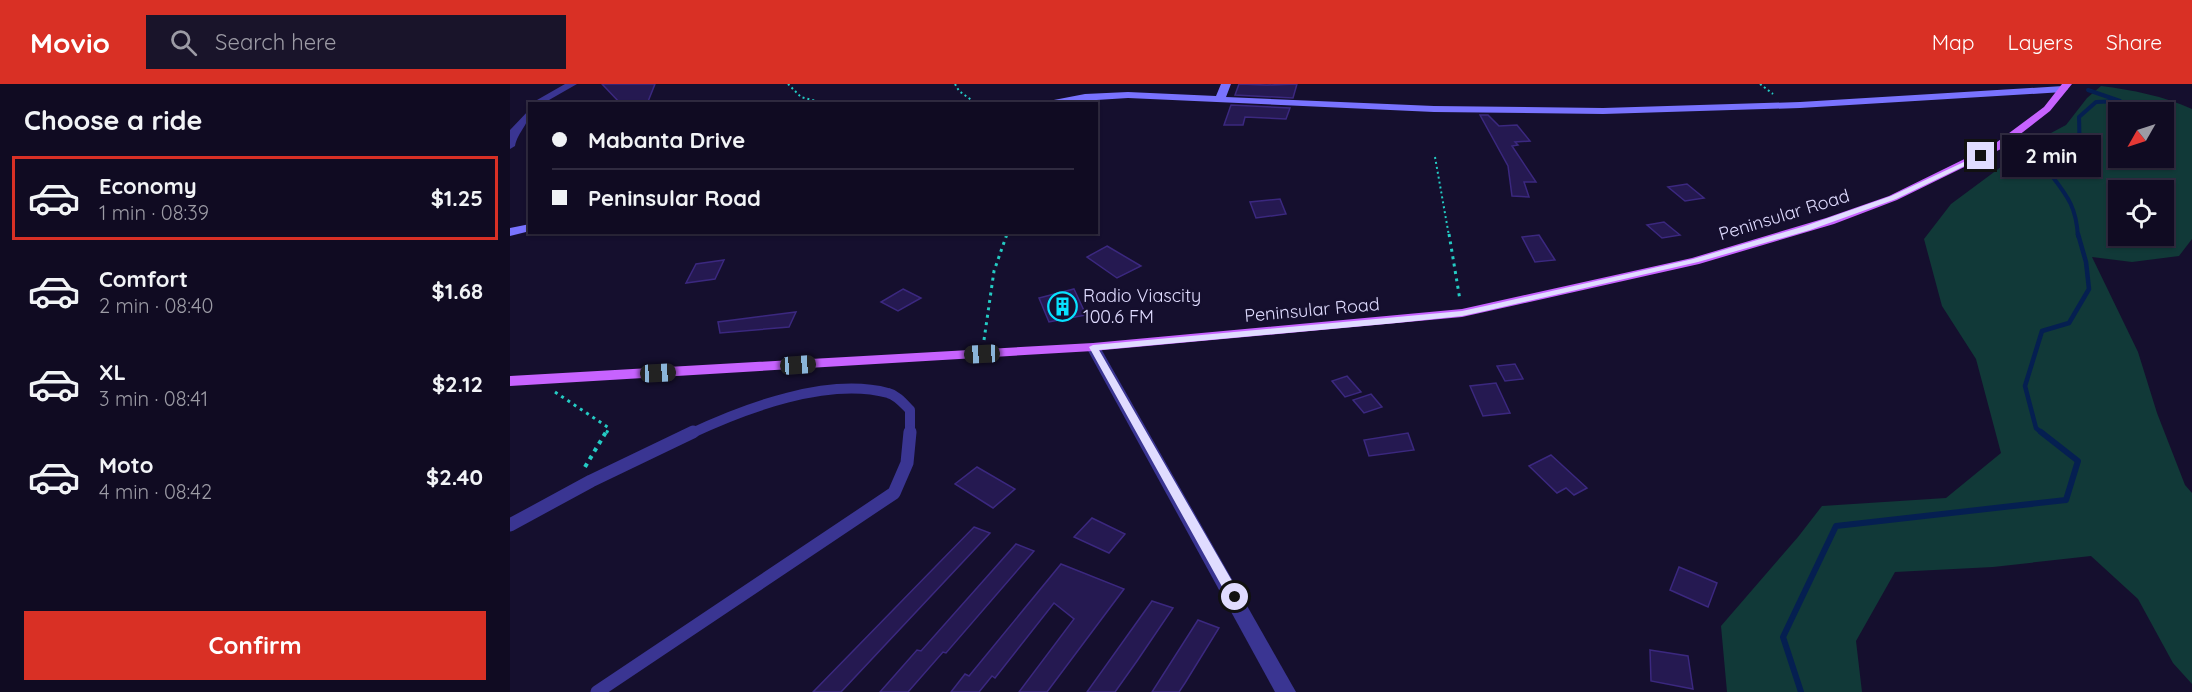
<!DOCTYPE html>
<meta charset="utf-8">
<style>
:root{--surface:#100b22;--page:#19142a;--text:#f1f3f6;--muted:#9c9ba5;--line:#302b40;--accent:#d93025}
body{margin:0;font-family:Quicksand,sans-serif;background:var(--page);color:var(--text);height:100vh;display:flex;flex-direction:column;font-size:22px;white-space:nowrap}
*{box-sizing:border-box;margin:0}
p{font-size:20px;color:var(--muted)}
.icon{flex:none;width:33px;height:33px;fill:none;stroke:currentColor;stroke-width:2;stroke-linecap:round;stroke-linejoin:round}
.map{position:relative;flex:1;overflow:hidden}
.panel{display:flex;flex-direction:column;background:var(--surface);width:510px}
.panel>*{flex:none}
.guide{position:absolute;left:18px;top:18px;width:570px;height:132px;border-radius:0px;box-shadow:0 2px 4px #0004,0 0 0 2px var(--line);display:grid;align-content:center;height:132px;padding:0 24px;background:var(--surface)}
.needle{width:39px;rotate:231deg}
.fabs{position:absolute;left:1598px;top:18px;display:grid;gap:12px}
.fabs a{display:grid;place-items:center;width:66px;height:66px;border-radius:0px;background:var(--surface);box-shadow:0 2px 4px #0004,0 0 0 2px var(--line);font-size:30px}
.end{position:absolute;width:27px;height:27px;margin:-14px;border:8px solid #e0dcff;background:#111;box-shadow:0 0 0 3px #111}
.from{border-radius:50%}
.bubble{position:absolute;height:42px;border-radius:0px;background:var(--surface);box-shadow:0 2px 4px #0004,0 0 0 2px var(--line);font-size:20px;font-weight:700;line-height:42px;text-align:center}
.car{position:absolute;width:18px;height:36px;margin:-18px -9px;border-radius:8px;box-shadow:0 0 4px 2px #0007;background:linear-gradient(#222 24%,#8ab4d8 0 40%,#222 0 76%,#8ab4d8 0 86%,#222 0)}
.guide b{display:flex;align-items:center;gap:21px;height:57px;font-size:22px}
.guide b+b{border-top:2px solid var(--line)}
.guide i{width:15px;height:15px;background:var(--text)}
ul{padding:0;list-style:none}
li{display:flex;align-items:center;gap:18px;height:84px;margin:0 12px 9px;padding:0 12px;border:3px solid transparent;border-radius:0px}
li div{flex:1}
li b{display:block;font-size:22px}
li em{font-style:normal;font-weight:700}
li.on{border-color:var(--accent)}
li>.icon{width:54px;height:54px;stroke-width:1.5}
h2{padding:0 24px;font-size:27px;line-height:72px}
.action{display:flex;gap:12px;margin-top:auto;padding:12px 24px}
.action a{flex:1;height:69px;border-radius:0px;background:var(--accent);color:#fff;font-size:24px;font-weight:700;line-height:69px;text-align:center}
header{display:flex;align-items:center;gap:36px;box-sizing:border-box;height:84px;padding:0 30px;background:var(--accent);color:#fff}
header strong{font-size:28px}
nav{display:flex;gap:33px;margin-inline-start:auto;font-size:21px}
.search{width:420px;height:54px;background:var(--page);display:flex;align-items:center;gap:15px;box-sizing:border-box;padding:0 21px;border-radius:0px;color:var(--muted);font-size:22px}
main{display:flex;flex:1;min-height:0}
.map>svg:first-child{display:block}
.green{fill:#113938;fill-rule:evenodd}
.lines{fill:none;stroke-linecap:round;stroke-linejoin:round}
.stream-far2{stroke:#051f51;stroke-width:4}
.stream-far1{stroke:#051f51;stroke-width:4.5}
.stream{stroke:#051f51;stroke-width:6}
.building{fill:#251951;stroke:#3b287f;stroke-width:1.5}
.path-far2{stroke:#24cbc4;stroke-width:2;stroke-dasharray:2 3;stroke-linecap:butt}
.path-far1{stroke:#24cbc4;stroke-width:3;stroke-dasharray:3 4.5;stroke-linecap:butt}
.path{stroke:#24cbc4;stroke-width:4;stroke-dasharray:4 5;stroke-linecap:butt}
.lane-far1{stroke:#3a3592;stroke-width:10}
.lane{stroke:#3a3592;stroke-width:13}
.street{fill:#3a3592;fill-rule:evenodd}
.secondary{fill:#7973ff;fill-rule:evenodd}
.primary{fill:#c763ff;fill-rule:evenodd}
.route{fill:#e0dcff}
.labels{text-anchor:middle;stroke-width:4.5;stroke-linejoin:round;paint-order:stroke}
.street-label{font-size:18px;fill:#e0dcff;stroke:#150f2e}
.poi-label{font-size:18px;fill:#e0dcff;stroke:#150f2e;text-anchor:start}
</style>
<header>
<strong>Movio</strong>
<div class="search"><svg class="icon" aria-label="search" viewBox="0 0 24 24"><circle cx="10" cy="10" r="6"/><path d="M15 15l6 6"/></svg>Search here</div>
<nav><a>Map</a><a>Layers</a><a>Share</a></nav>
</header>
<main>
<section class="panel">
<h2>Choose a ride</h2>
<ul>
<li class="on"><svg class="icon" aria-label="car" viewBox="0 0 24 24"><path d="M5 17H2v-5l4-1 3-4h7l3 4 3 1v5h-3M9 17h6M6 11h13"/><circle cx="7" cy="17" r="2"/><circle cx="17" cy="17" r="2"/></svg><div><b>Economy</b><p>1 min · 08:39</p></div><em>$1.25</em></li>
<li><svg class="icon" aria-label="car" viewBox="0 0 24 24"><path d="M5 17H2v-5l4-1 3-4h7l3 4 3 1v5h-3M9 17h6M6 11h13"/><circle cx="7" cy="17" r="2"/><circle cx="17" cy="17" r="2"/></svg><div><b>Comfort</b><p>2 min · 08:40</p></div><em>$1.68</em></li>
<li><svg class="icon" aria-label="car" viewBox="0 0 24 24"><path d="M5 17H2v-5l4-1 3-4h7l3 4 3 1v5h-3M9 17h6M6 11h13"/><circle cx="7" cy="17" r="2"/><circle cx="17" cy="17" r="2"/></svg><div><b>XL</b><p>3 min · 08:41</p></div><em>$2.12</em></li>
<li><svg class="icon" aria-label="car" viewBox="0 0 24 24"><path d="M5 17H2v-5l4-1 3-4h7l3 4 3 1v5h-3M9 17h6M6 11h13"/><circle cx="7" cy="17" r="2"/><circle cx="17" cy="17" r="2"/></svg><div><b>Moto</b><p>4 min · 08:42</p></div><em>$2.40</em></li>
</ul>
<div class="action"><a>Confirm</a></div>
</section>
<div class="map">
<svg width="1682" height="608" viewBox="0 0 1682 608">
<rect width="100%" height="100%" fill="#150f2e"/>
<!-- green -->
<path class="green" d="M1591,2C1622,6 1654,12 1682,25V155L1669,172L1622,178L1582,173L1628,268L1647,329L1675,401L1682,409V600L1663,579L1628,515L1581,472L1483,483L1385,488L1346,557L1352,608H1217L1211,542L1288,453L1312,422L1436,414L1491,369L1466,275L1432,222L1414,155L1441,120L1526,57L1556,41L1577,14ZM1608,28H1653V74H1608ZM1608,106H1653V152H1608Z"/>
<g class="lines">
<!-- stream-far2 -->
<path class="stream-far2" d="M1568,152C1566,124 1559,114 1542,92C1571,75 1570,65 1569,33L1586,18L1610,17L1578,6"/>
<!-- stream-far1 -->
<path class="stream-far1" d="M1533,350L1526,344L1515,302L1532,247L1559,239L1579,205L1576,178L1568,150"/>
<!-- stream -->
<path class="stream" d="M1291,608L1273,553L1326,442L1556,416L1568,377L1531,348"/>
</g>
<!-- building -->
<g class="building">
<path d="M92,0H145L137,20H111Z"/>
<path d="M729,0L757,1L787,0L783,14L725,11Z"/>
<path d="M721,21L780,24L776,35L735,33L733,41H714Z"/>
<path d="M970,31H978L989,42L1007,41L1020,57L1005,58L1008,61L1002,62L1026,98H1014L1019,113L1002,112L998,82Z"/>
<path d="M1177,100L1194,114L1175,117L1158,103Z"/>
<path d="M770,115L776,130L746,134L740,118Z"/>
<path d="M1154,138L1170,151L1152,154L1137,141Z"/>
<path d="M1029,151L1045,176L1025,178L1012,153Z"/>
<path d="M597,162L631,182L607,194L577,173Z"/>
<path d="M214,176L205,195L176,199L186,180Z"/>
<path d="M393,205L411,214L388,227L371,218Z"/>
<path d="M564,205L576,231L539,238L529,214Z"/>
<path d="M286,228L279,243L210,249L208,238Z"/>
<path d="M1005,280L1013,295L995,297L987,282Z"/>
<path d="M837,292L851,308L835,313L822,297Z"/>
<path d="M986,299L1000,329L973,332L960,302Z"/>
<path d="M861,310L872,323L854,329L843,316Z"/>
<path d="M898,349L904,366L859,372L854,356Z"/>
<path d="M1041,371L1077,404L1064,411L1056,404L1047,409L1019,382Z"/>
<path d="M467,383L505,405L483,424L445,400Z"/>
<path d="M582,434L615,450L599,469L564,453Z"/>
<path d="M464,443L480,449L331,608H303Z"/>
<path d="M506,460L524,467L436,569L433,568L398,608H370L407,566L411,567Z"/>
<path d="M551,480L614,505L537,608H509L564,535L544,519L485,594L482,592L469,608H441L455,590L459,592Z"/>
<path d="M1169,483L1207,499L1198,523L1160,506Z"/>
<path d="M642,517L663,524L627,577L605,608H577Z"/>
<path d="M688,536L709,544L675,599L669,608H642Z"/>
<path d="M1140,566L1178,572L1183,605L1141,597Z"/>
</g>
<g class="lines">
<!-- path-far2 -->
<g class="path-far2">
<path d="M278,0L291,13L317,20"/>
<path d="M445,0L449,7L467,20"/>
<path d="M1250,0L1263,10"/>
<path d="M925,73L939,152"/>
<path d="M496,152L498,148"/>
</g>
<!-- path-far1 -->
<g class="path-far1">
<path d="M939,150L950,216"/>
<path d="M474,256L484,187L497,150"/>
<path d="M45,308L99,344L96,350"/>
</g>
<!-- path -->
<path class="path" d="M75,383L96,348"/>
<!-- lane-far1 -->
<path class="lane-far1" d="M180,350C235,324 318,293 378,309C387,311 394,320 400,326V350"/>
<!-- lane -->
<g class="lane">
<path d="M0,441L81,397L183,348"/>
<path d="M87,608L384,409L397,379L400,348"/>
</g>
<!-- street -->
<g class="street">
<path d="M55,0H67L32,20H20Z"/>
<path d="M20,25C20,40 8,47 5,62L0,65V46Z"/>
<path d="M583,259L590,263L786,608H765L576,263Z"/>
</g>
<!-- secondary -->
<g class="secondary">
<path d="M711,0H721L716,13L924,22L1093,24L1290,18L1553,2L1558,5L1553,8L1290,24L1093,30L924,28L618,14L523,20L575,10L618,8L706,12Z"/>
<path d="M20,140V147L0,152V144Z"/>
</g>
<!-- primary -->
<path class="primary" d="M1552,0H1562L1540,27L1491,65L1387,116L1324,140L1189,180L952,233L583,267L0,302V292L583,259L952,225L1182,174L1316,134L1379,112L1483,61L1534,23Z"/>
</g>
<!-- route -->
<path class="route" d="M1471,70L1473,73L1386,115L1300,146L1188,178L975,227L952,232L886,239L589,266L729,509L731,513L725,518L720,517L579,263L583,261L952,227L975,222L1183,175L1295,142L1381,112Z"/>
<!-- icons -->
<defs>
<symbol id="building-ring" viewBox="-11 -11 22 22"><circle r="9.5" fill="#150f2e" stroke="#08e2ff" stroke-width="1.5"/><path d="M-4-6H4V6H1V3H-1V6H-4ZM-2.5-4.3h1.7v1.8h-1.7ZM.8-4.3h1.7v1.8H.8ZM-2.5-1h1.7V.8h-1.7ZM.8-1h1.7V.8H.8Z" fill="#08e2ff"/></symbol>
</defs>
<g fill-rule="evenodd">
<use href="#building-ring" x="536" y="206" width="33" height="33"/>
</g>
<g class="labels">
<!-- street labels -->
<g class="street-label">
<text transform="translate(1274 131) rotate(-17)" y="6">Peninsular Road</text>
<text transform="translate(802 226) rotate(-5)" y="6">Peninsular Road</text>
</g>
<!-- poi labels -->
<g class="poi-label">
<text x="573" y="218">Radio Viascity<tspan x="573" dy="21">100.6 FM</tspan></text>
</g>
</g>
</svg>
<div class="fabs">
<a><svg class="needle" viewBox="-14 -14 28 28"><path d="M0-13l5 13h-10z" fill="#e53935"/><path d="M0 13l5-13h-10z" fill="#9c9ba5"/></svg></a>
<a><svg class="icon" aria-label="locate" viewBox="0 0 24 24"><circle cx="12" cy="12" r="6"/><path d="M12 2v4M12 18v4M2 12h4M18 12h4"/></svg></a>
</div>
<i class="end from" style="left:725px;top:513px"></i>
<i class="end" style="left:1471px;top:72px"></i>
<div class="bubble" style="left:1492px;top:51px;width:99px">2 min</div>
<i class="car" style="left:472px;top:270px;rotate:267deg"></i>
<i class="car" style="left:288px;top:281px;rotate:86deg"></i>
<i class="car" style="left:148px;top:289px;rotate:87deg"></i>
<div class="guide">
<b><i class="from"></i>Mabanta Drive</b>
<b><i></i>Peninsular Road</b>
</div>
</div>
</main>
